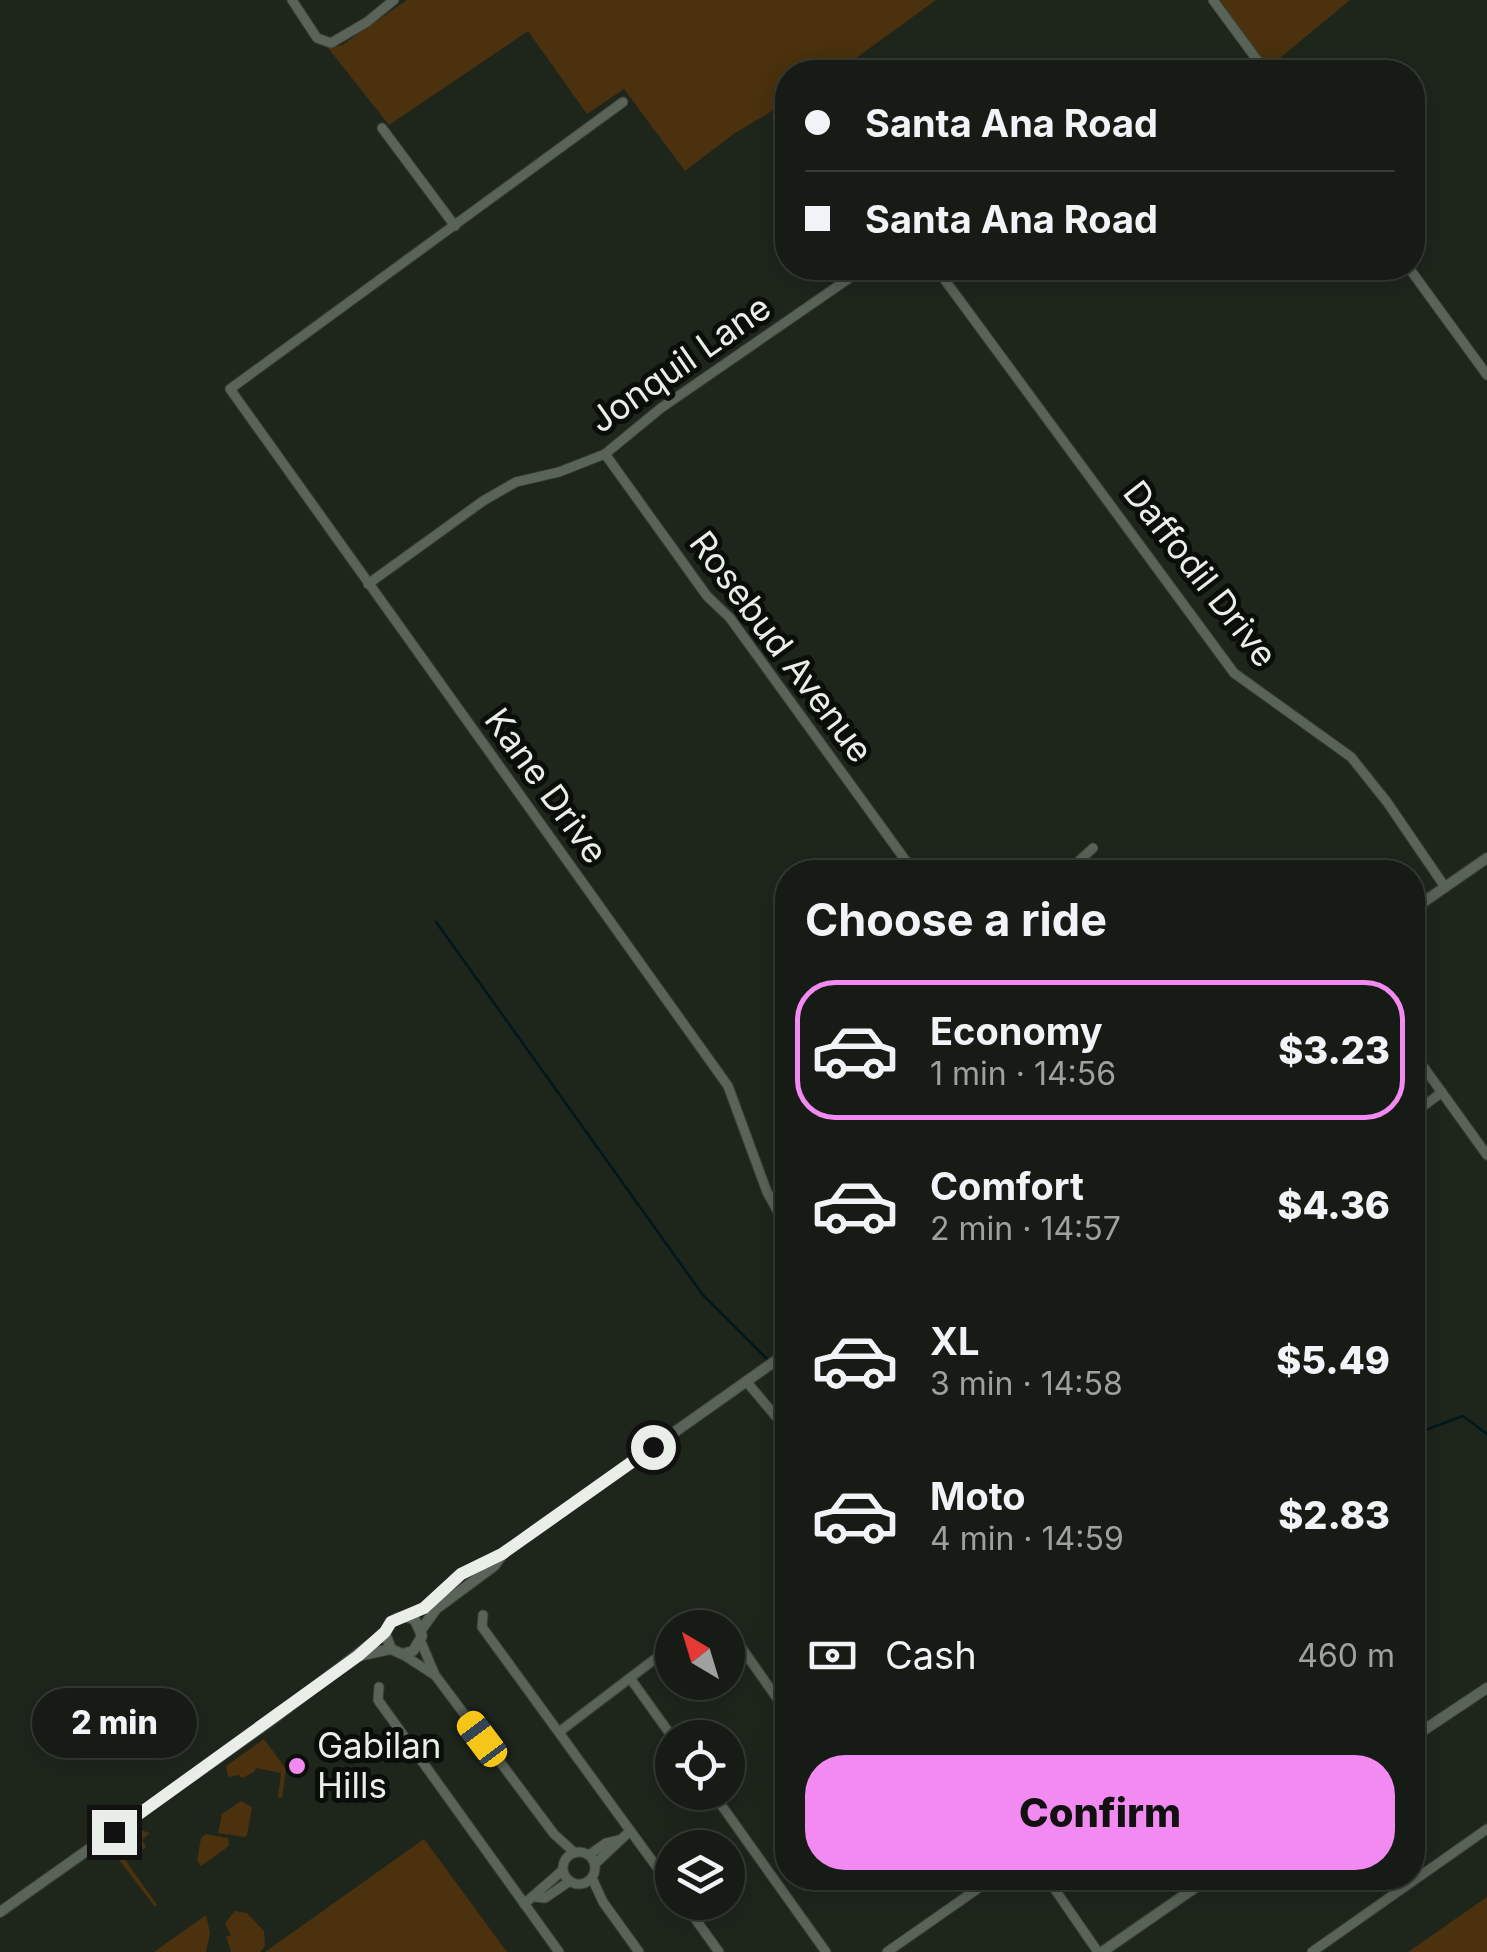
<!DOCTYPE html>
<meta charset="utf-8">
<style>
:root{--surface:#161c15;--page:#232922;--text:#f1f3f6;--muted:#9ea1a0;--line:#353a34;--accent:#f38af1}
body{margin:0;font-family:Inter,sans-serif;background:var(--page);color:var(--text);height:100vh;display:flex;flex-direction:column;font-size:38px;white-space:nowrap}
*{box-sizing:border-box;margin:0}
p{font-size:32px;color:var(--muted)}
.icon{flex:none;width:55px;height:55px;fill:none;stroke:currentColor;stroke-width:2;stroke-linecap:round;stroke-linejoin:round}
.map{position:relative;flex:1;overflow:hidden}
.panel{position:absolute;left:775px;top:860px;width:650px;height:1030px;display:flex;flex-direction:column;background:var(--surface);border-radius:40px;box-shadow:0 5px 25px #0003,0 0 0 2px var(--line)}
.panel>*{flex:none}
.top-card{position:absolute;left:775px;top:60px;width:650px;height:220px;border-radius:40px;box-shadow:0 5px 25px #0003,0 0 0 2px var(--line);display:grid;align-content:center;height:220px;padding:0 30px;background:var(--surface)}
.needle{width:65px;rotate:322deg}
.fabs{position:absolute;left:655px;top:1610px;display:grid;gap:20px}
.fabs a{display:grid;place-items:center;width:90px;height:90px;border-radius:50%;background:var(--surface);box-shadow:0 5px 25px #0003,0 0 0 2px var(--line);font-size:50px}
.end{position:absolute;width:45px;height:45px;margin:-22px;border:12px solid #e9eee8;background:#111;box-shadow:0 0 0 5px #111}
.from{border-radius:50%}
.bubble{position:absolute;height:70px;border-radius:35px;background:var(--surface);box-shadow:0 5px 25px #0003,0 0 0 2px var(--line);font-size:32px;font-weight:800;line-height:70px;text-align:center}
.car{position:absolute;width:30px;height:60px;margin:-30px -15px;border-radius:12px;box-shadow:0 0 8px 2px #0007;background:linear-gradient(#f5c518 24%,#345 0 40%,#f5c518 0 76%,#345 0 86%,#f5c518 0)}
.top-card b{display:flex;align-items:center;gap:35px;height:95px;font-size:38px}
.top-card b+b{border-top:2px solid var(--line)}
.top-card i{width:25px;height:25px;background:var(--text)}
ul{padding:0;list-style:none}
li{display:flex;align-items:center;gap:30px;height:140px;margin:0 20px 15px;padding:0 10px;border:5px solid transparent;border-radius:40px}
li div{flex:1}
li b{display:block;font-size:38px}
li em{font-style:normal;font-weight:800}
li.current{border-color:var(--accent)}
li>.icon{width:90px;height:90px;stroke-width:1.5}
h2{padding:0 30px;font-size:45px;line-height:120px}
.pay{display:flex;align-items:center;gap:25px;height:110px;padding:0 30px;font-size:38px}
.pay p{margin-inline-start:auto}
.primary-button{display:flex;gap:20px;margin-top:auto;padding:20px 30px}
.primary-button a{flex:1;height:115px;border-radius:40px;background:var(--accent);color:#111;font-size:40px;font-weight:800;line-height:115px;text-align:center}
.map>svg:first-child{display:block}
.green{fill:#4b310d}
.lines{fill:none;stroke-linecap:round;stroke-linejoin:round}
.stream{stroke:#00171c;stroke-width:2.5}
.minor-casing{stroke:#3a4038;stroke-width:11}
.tertiary-casing{stroke:#3a4038;stroke-width:12}
.minor{stroke:#596357;stroke-width:9}
.tertiary{stroke:#596357;stroke-width:10}
.route{stroke:#e9eee8;stroke-width:12}
.poi-dot{fill:#f38af1;stroke:#0a0e09;stroke-width:4}
.labels{text-anchor:middle;stroke-width:10;stroke-linejoin:round;paint-order:stroke}
.street-label{font-size:35px;fill:#e9eee8;stroke:#0a0e09}
.poi-label{font-size:35px;fill:#e9eee8;stroke:#0a0e09;text-anchor:start}
</style>
<div class="map">
<svg width="1487" height="1952" viewBox="0 0 1487 1952">
<rect width="100%" height="100%" fill="#1e261c"/>
<!-- green -->
<g class="green">
<path d="M407,0H936L837,72H788L787,102L735,133L685,171L624,89L587,114L528,31L389,125L328,48L342,45Z"/>
<path d="M1217,0H1350L1269,67Z"/>
<path d="M264,1739L286,1769L282,1798H278L281,1773L256,1768L254,1772L242,1778L239,1775L228,1777L226,1766Z"/>
<path d="M241,1801L252,1807L247,1835L244,1837L218,1833L222,1814Z"/>
<path d="M137,1829L150,1833L142,1840L146,1847L126,1861L157,1905L155,1907L110,1848Z"/>
<path d="M206,1834L228,1838L229,1846L201,1866L197,1861L201,1838Z"/>
<path d="M424,1839L507,1952H265Z"/>
<path d="M1487,1897V1952H1408Z"/>
<path d="M235,1911L247,1913L264,1931L265,1946L260,1952H231L226,1936H231L225,1923Z"/>
<path d="M206,1915L210,1933L206,1952H154Z"/>
</g>
<g class="lines">
<!-- stream -->
<g class="stream">
<path d="M436,922L703,1295L767,1359"/>
<path d="M1412,1435L1463,1416L1487,1434"/>
</g>
<defs>
<g id="minor">
<path d="M292,0L317,38L331,43L367,22L394,0"/>
<path d="M1213,0L1266,72"/>
<path d="M623,102L230,389L728,1086L767,1192L788,1230"/>
<path d="M382,128L455,226"/>
<path d="M936,268L1234,673L1351,757L1387,802L1445,887"/>
<path d="M1409,268L1487,375"/>
<path d="M605,454L707,596L730,618L914,872"/>
<path d="M368,584L483,501L516,482L559,472L605,454L661,408L864,268"/>
<path d="M1067,872L1093,848"/>
<path d="M1412,1051L1487,1155"/>
<path d="M1412,1115L1442,1092"/>
<path d="M746,1381L788,1431"/>
<path d="M483,1615L482,1627L672,1888"/>
<path d="M728,1634L734,1637L788,1714"/>
<path d="M421,1642L435,1675L554,1834L575,1853"/>
<path d="M402,1654L433,1674"/>
<path d="M630,1678L673,1738"/>
<path d="M379,1687L378,1700L559,1952"/>
<path d="M559,1732L672,1646"/>
<path d="M712,1792L826,1952"/>
<circle cx="579" cy="1868" r="16"/>
<path d="M589,1855L606,1843L618,1840"/>
<path d="M595,1864L630,1831"/>
<path d="M592,1878L603,1902L639,1952"/>
<path d="M1047,1878L1098,1952"/>
<path d="M535,1897L545,1898L570,1881"/>
<path d="M683,1902L719,1952"/>
<path d="M524,1904L563,1870"/>
<path d="M887,1952L993,1878"/>
<path d="M1312,1952L1487,1829"/>
</g>
<g id="tertiary">
<path d="M1412,910L1487,858"/>
<path d="M406,1617L424,1608L461,1574L502,1554L788,1352"/>
<path d="M421,1630L436,1609L494,1566L502,1555"/>
<path d="M358,1656L391,1649L402,1654L413,1651L422,1636L415,1620C401,1613 390,1619 385,1633L391,1649"/>
<path d="M1412,1738L1487,1688"/>
<path d="M0,1912L273,1719L385,1633"/>
<path d="M1102,1952L1209,1878"/>
</g>
</defs>
<!-- minor casing -->
<use href="#minor" class="minor-casing"/>
<!-- tertiary casing -->
<use href="#tertiary" class="tertiary-casing"/>
<!-- minor -->
<use href="#minor" class="minor"/>
<!-- tertiary -->
<use href="#tertiary" class="tertiary"/>
</g>
<g class="lines">
<!-- route -->
<path class="route" d="M114,1832L358,1656L385,1632L391,1622L424,1608L461,1574L502,1554L653,1447"/>
</g>
<!-- markers -->
<circle class="poi-dot" cx="297" cy="1766" r="10"/>
<g class="labels">
<!-- street labels -->
<g class="street-label">
<text transform="translate(680 364) rotate(-35)" y="12">Jonquil Lane</text>
<text transform="translate(1200 574) rotate(52)" y="12">Daffodil Drive</text>
<text transform="translate(781 647) rotate(53)" y="12">Rosebud Avenue</text>
<text transform="translate(546 786) rotate(54)" y="12">Kane Drive</text>
</g>
<!-- poi labels -->
<g class="poi-label">
<text x="317" y="1758">Gabilan<tspan x="317" dy="40">Hills</tspan></text>
</g>
</g>
</svg>
<div class="fabs">
<a><svg class="needle" viewBox="-14 -14 28 28"><path d="M0-13l5 13h-10z" fill="#e53935"/><path d="M0 13l5-13h-10z" fill="#9ea1a0"/></svg></a>
<a><svg class="icon" aria-label="locate" viewBox="0 0 24 24"><circle cx="12" cy="12" r="6"/><path d="M12 2v4M12 18v4M2 12h4M18 12h4"/></svg></a>
<a><svg class="icon" aria-label="layers" viewBox="0 0 24 24"><path d="M12 4l9 5-9 5-9-5zM3 14l9 5 9-5"/></svg></a>
</div>
<i class="end from" style="left:653px;top:1447px"></i>
<i class="end" style="left:114px;top:1832px"></i>
<div class="bubble" style="left:32px;top:1688px;width:165px">2 min</div>
<i class="car" style="left:482px;top:1739px;rotate:323deg"></i>
<div class="top-card">
<b><i class="from"></i>Santa Ana Road</b>
<b><i></i>Santa Ana Road</b>
</div>
<section class="panel">
<h2>Choose a ride</h2>
<ul>
<li class="current"><svg class="icon" aria-label="car" viewBox="0 0 24 24"><path d="M5 17H2v-5l4-1 3-4h7l3 4 3 1v5h-3M9 17h6M6 11h13"/><circle cx="7" cy="17" r="2"/><circle cx="17" cy="17" r="2"/></svg><div><b>Economy</b><p>1 min · 14:56</p></div><em>$3.23</em></li>
<li><svg class="icon" aria-label="car" viewBox="0 0 24 24"><path d="M5 17H2v-5l4-1 3-4h7l3 4 3 1v5h-3M9 17h6M6 11h13"/><circle cx="7" cy="17" r="2"/><circle cx="17" cy="17" r="2"/></svg><div><b>Comfort</b><p>2 min · 14:57</p></div><em>$4.36</em></li>
<li><svg class="icon" aria-label="car" viewBox="0 0 24 24"><path d="M5 17H2v-5l4-1 3-4h7l3 4 3 1v5h-3M9 17h6M6 11h13"/><circle cx="7" cy="17" r="2"/><circle cx="17" cy="17" r="2"/></svg><div><b>XL</b><p>3 min · 14:58</p></div><em>$5.49</em></li>
<li><svg class="icon" aria-label="car" viewBox="0 0 24 24"><path d="M5 17H2v-5l4-1 3-4h7l3 4 3 1v5h-3M9 17h6M6 11h13"/><circle cx="7" cy="17" r="2"/><circle cx="17" cy="17" r="2"/></svg><div><b>Moto</b><p>4 min · 14:59</p></div><em>$2.83</em></li>
</ul>
<div class="pay"><svg class="icon" aria-label="cash" viewBox="0 0 24 24"><path d="M3 7h18v10H3z"/><circle cx="12" cy="12" r="2"/></svg>Cash<p>460 m</p></div>
<div class="primary-button"><a>Confirm</a></div>
</section>
</div>
